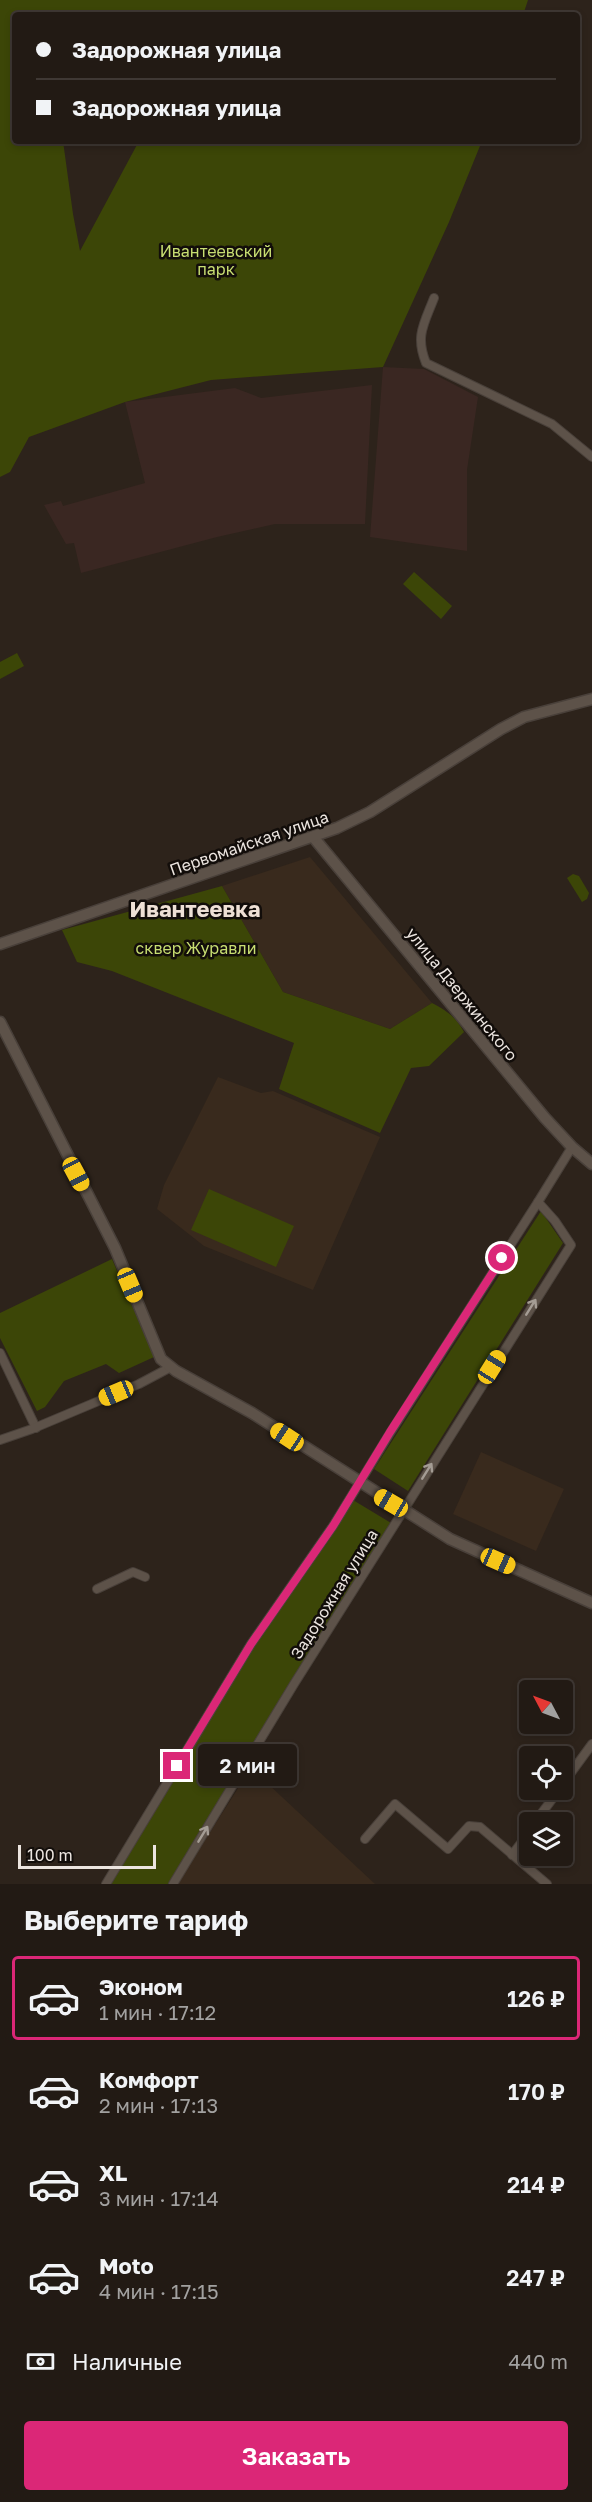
<!DOCTYPE html>
<html lang="ru">
<meta charset="utf-8">
<style>
:root{--surface:#221a14;--page:#2a231d;--text:#f1f3f6;--muted:#a2a1a0;--line:#3f3834;--accent:#db2777}
body{margin:0;font-family:"Golos Text",sans-serif;background:var(--page);color:var(--text);height:100vh;display:flex;flex-direction:column;font-size:22px;white-space:nowrap}
*{box-sizing:border-box;margin:0}
p{font-size:20px;color:var(--muted)}
.icon{flex:none;width:33px;height:33px;fill:none;stroke:currentColor;stroke-width:2;stroke-linecap:round;stroke-linejoin:round}
.map{position:relative;height:1884px;overflow:hidden}
.side{display:flex;flex-direction:column;background:var(--surface);flex:1}
.side>*{flex:none}
.top-card{position:absolute;left:12px;top:12px;width:568px;height:132px;border-radius:6px;box-shadow:0 3px 9px #0003,0 0 0 2px var(--line);display:grid;align-content:center;height:132px;padding:0 24px;background:var(--surface)}
.needle{width:39px;rotate:311deg}
.fabs{position:absolute;left:519px;top:1680px;display:grid;gap:12px}
.fabs a{display:grid;place-items:center;width:54px;height:54px;border-radius:6px;background:var(--surface);box-shadow:0 3px 9px #0003,0 0 0 2px var(--line);font-size:30px}
.scale{position:absolute;left:18px;bottom:15px;width:138px;box-sizing:border-box;padding-left:6px;border:3px solid #ece5e0;border-top:0;font-size:16px;line-height:21px;white-space:nowrap;color:#ece5e0;-webkit-text-stroke:4px #120d0a;paint-order:stroke}
.end{position:absolute;width:27px;height:27px;margin:-14px;border:8px solid #db2777;background:#fff;box-shadow:0 0 0 3px #fff}
.from{border-radius:50%}
.bubble{position:absolute;height:42px;border-radius:6px;background:var(--surface);box-shadow:0 3px 9px #0003,0 0 0 2px var(--line);font-size:20px;font-weight:600;line-height:42px;text-align:center}
.car{position:absolute;width:18px;height:36px;margin:-18px -9px;border-radius:8px;box-shadow:0 0 4px 2px #0007;background:linear-gradient(#f5c518 24%,#345 0 40%,#f5c518 0 76%,#345 0 86%,#f5c518 0)}
.top-card b{display:flex;align-items:center;gap:21px;height:57px;font-size:22px}
.top-card b+b{border-top:2px solid var(--line)}
.top-card i{width:15px;height:15px;background:var(--text)}
ul{padding:0;list-style:none}
li{display:flex;align-items:center;gap:18px;height:84px;margin:0 12px 9px;padding:0 12px;border:3px solid transparent;border-radius:6px}
li div{flex:1}
li b{display:block;font-size:22px}
li em{font-style:normal;font-weight:600}
li.active{border-color:var(--accent)}
li>.icon{width:54px;height:54px;stroke-width:1.5}
h2{padding:0 24px;font-size:27px;line-height:72px}
.pay{display:flex;align-items:center;gap:15px;height:66px;padding:0 24px;font-size:22px}
.pay p{margin-inline-start:auto}
.cta{display:flex;gap:12px;margin-top:auto;padding:12px 24px}
.cta a{flex:1;height:69px;border-radius:6px;background:var(--accent);color:#fff;font-size:24px;font-weight:600;line-height:69px;text-align:center}
.map>svg:first-child{display:block}
.built{fill:#392a1d}
.industrial{fill:#3a2722}
.green{fill:#3c4607}
.lines{fill:none;stroke-linecap:round;stroke-linejoin:round}
.street-casing{stroke:#49403a;stroke-width:10}
.secondary-casing{stroke:#49403a;stroke-width:13}
.street{stroke:#5d5249;stroke-width:8}
.secondary{stroke:#5d5249;stroke-width:10}
.oneway{stroke:#a49c94}
.route{stroke:#db2777;stroke-width:8}
.labels{text-anchor:middle;stroke-width:5;stroke-linejoin:round;paint-order:stroke}
.park-label{font-size:16px;fill:#c8de72;stroke:#120d0a}
.street-label{font-size:16px;fill:#ece5e0;stroke:#120d0a}
.district-label{font-size:22px;font-weight:bold;fill:#eee0d5;stroke:#120d0a}
</style>
<div class="map">
<svg width="592" height="1884" viewBox="0 0 592 1884">
<rect width="100%" height="100%" fill="#2d231b"/>
<!-- built -->
<g class="built">
<path d="M310,857L432,1003L390,1029L283,992L222,886Z"/>
<path d="M218,1077L261,1093L273,1091L380,1137L313,1290L204,1246L157,1209L164,1185Z"/>
<path d="M481,1452L564,1489L536,1551L453,1514Z"/>
<path d="M251,1768L375,1884H177Z"/>
</g>
<!-- industrial -->
<g class="industrial">
<path d="M383,367L424,369L478,397L467,470V551L370,537Z"/>
<path d="M372,385L365,524H275L217,537L81,573L74,543L66,544L44,505L61,501L63,506L145,483L125,402L235,388L261,398Z"/>
</g>
<!-- green -->
<g class="green">
<path d="M0,0H528L523,15H15V141H63L73,214L80,251L139,141H482L449,222L383,367L211,380L125,402L29,437L10,472L0,477Z"/>
<path d="M414,572L452,606L441,619L403,584Z"/>
<path d="M17,653L24,666L0,679V662Z"/>
<path d="M573,874L579,876L589,893L587,899L582,902L567,878Z"/>
<path d="M222,886L283,992L390,1029L432,1003C447,1011 456,1017 464,1032L429,1066L411,1068L380,1133L279,1089L294,1043L112,971L77,962L62,930Z"/>
<path d="M209,1189L294,1226L276,1267L191,1230Z"/>
<path d="M541,1211L563,1243L408,1491L374,1469Z"/>
<path d="M112,1259L154,1357L119,1373L106,1364L64,1381L45,1407L37,1411L0,1338V1313Z"/>
<path d="M353,1500L391,1523L359,1582L173,1884H105L251,1644L327,1543Z"/>
</g>
<g class="lines">
<defs>
<g id="street">
<path d="M434,298C424,324 415,336 426,363L552,424L592,457"/>
<path d="M0,1353L36,1428"/>
<path d="M0,1440L32,1429L139,1384L171,1367"/>
<path d="M97,1589L133,1572L145,1577"/>
<path d="M562,1785L592,1744"/>
<path d="M535,1822L559,1790"/>
<path d="M365,1839L395,1804L448,1849L469,1826L480,1827L547,1884"/>
<path d="M512,1855L530,1831"/>
<path d="M106,1884L251,1644L333,1526L390,1433L538,1202"/>
<path d="M173,1884L294,1684L571,1245L555,1221L538,1202L572,1147"/>
</g>
<g id="secondary">
<path d="M314,838L545,1118L572,1147L592,1164"/>
<path d="M0,944L337,828L370,812L501,729L524,717L592,699"/>
<path d="M0,1022L115,1248L161,1359L176,1371L252,1413L450,1539L592,1603"/>
</g>
</defs>
<!-- street casing -->
<use href="#street" class="street-casing"/>
<!-- secondary casing -->
<use href="#secondary" class="secondary-casing"/>
<!-- street -->
<use href="#street" class="street"/>
<!-- secondary -->
<use href="#secondary" class="secondary"/>
</g>
<!-- one-way arrows -->
<defs><path id="oneway-shaft" d="M-6 0H5M1.5-3L5.5 0L1.5 3" fill="none" stroke-width="1.6" stroke-linecap="round" stroke-linejoin="round" transform="scale(1.5)"/></defs>
<g class="oneway">
<use href="#oneway-shaft" transform="translate(531 1307) rotate(-58)"/>
<use href="#oneway-shaft" transform="translate(427 1471) rotate(-58)"/>
<use href="#oneway-shaft" transform="translate(203 1834) rotate(-59)"/>
</g>
<g class="lines">
<!-- route -->
<path class="route" d="M177,1766L251,1644L333,1526L390,1432L502,1258"/>
</g>
<g class="labels">
<!-- park labels -->
<g class="park-label">
<text x="216" y="257">Ивантеевский<tspan x="216" dy="18">парк</tspan></text>
<text x="196" y="954">сквер Журавли</text>
</g>
<!-- street labels -->
<g class="street-label">
<text transform="translate(249 843) rotate(-19)" y="6">Первомайская улица</text>
<text transform="translate(462 994) rotate(51)" y="6">улица Дзержинского</text>
<text transform="translate(334 1594) rotate(-58)" y="6">Задорожная улица</text>
</g>
<!-- district labels -->
<g class="district-label">
<text x="195" y="917">Ивантеевка</text>
</g>
</g>
</svg>
<div class="fabs">
<a><svg class="needle" viewBox="-14 -14 28 28"><path d="M0-13l5 13h-10z" fill="#e53935"/><path d="M0 13l5-13h-10z" fill="#a2a1a0"/></svg></a>
<a><svg class="icon" aria-label="locate" viewBox="0 0 24 24"><circle cx="12" cy="12" r="6"/><path d="M12 2v4M12 18v4M2 12h4M18 12h4"/></svg></a>
<a><svg class="icon" aria-label="layers" viewBox="0 0 24 24"><path d="M12 4l9 5-9 5-9-5zM3 14l9 5 9-5"/></svg></a>
</div>
<div class="scale">100 m</div>
<i class="end from" style="left:502px;top:1258px"></i>
<i class="end" style="left:177px;top:1766px"></i>
<div class="bubble" style="left:198px;top:1744px;width:99px">2 мин</div>
<i class="car" style="left:76px;top:1174px;rotate:152deg"></i>
<i class="car" style="left:130px;top:1285px;rotate:157deg"></i>
<i class="car" style="left:492px;top:1367px;rotate:32deg"></i>
<i class="car" style="left:116px;top:1393px;rotate:247deg"></i>
<i class="car" style="left:287px;top:1437px;rotate:303deg"></i>
<i class="car" style="left:391px;top:1503px;rotate:300deg"></i>
<i class="car" style="left:498px;top:1561px;rotate:114deg"></i>
<div class="top-card">
<b><i class="from"></i>Задорожная улица</b>
<b><i></i>Задорожная улица</b>
</div>
</div>
<section class="side">
<h2>Выберите тариф</h2>
<ul>
<li class="active"><svg class="icon" aria-label="car" viewBox="0 0 24 24"><path d="M5 17H2v-5l4-1 3-4h7l3 4 3 1v5h-3M9 17h6M6 11h13"/><circle cx="7" cy="17" r="2"/><circle cx="17" cy="17" r="2"/></svg><div><b>Эконом</b><p>1 мин · 17:12</p></div><em>126 ₽</em></li>
<li><svg class="icon" aria-label="car" viewBox="0 0 24 24"><path d="M5 17H2v-5l4-1 3-4h7l3 4 3 1v5h-3M9 17h6M6 11h13"/><circle cx="7" cy="17" r="2"/><circle cx="17" cy="17" r="2"/></svg><div><b>Комфорт</b><p>2 мин · 17:13</p></div><em>170 ₽</em></li>
<li><svg class="icon" aria-label="car" viewBox="0 0 24 24"><path d="M5 17H2v-5l4-1 3-4h7l3 4 3 1v5h-3M9 17h6M6 11h13"/><circle cx="7" cy="17" r="2"/><circle cx="17" cy="17" r="2"/></svg><div><b>XL</b><p>3 мин · 17:14</p></div><em>214 ₽</em></li>
<li><svg class="icon" aria-label="car" viewBox="0 0 24 24"><path d="M5 17H2v-5l4-1 3-4h7l3 4 3 1v5h-3M9 17h6M6 11h13"/><circle cx="7" cy="17" r="2"/><circle cx="17" cy="17" r="2"/></svg><div><b>Moto</b><p>4 мин · 17:15</p></div><em>247 ₽</em></li>
</ul>
<div class="pay"><svg class="icon" aria-label="cash" viewBox="0 0 24 24"><path d="M3 7h18v10H3z"/><circle cx="12" cy="12" r="2"/></svg>Наличные<p>440 m</p></div>
<div class="cta"><a>Заказать</a></div>
</section>
